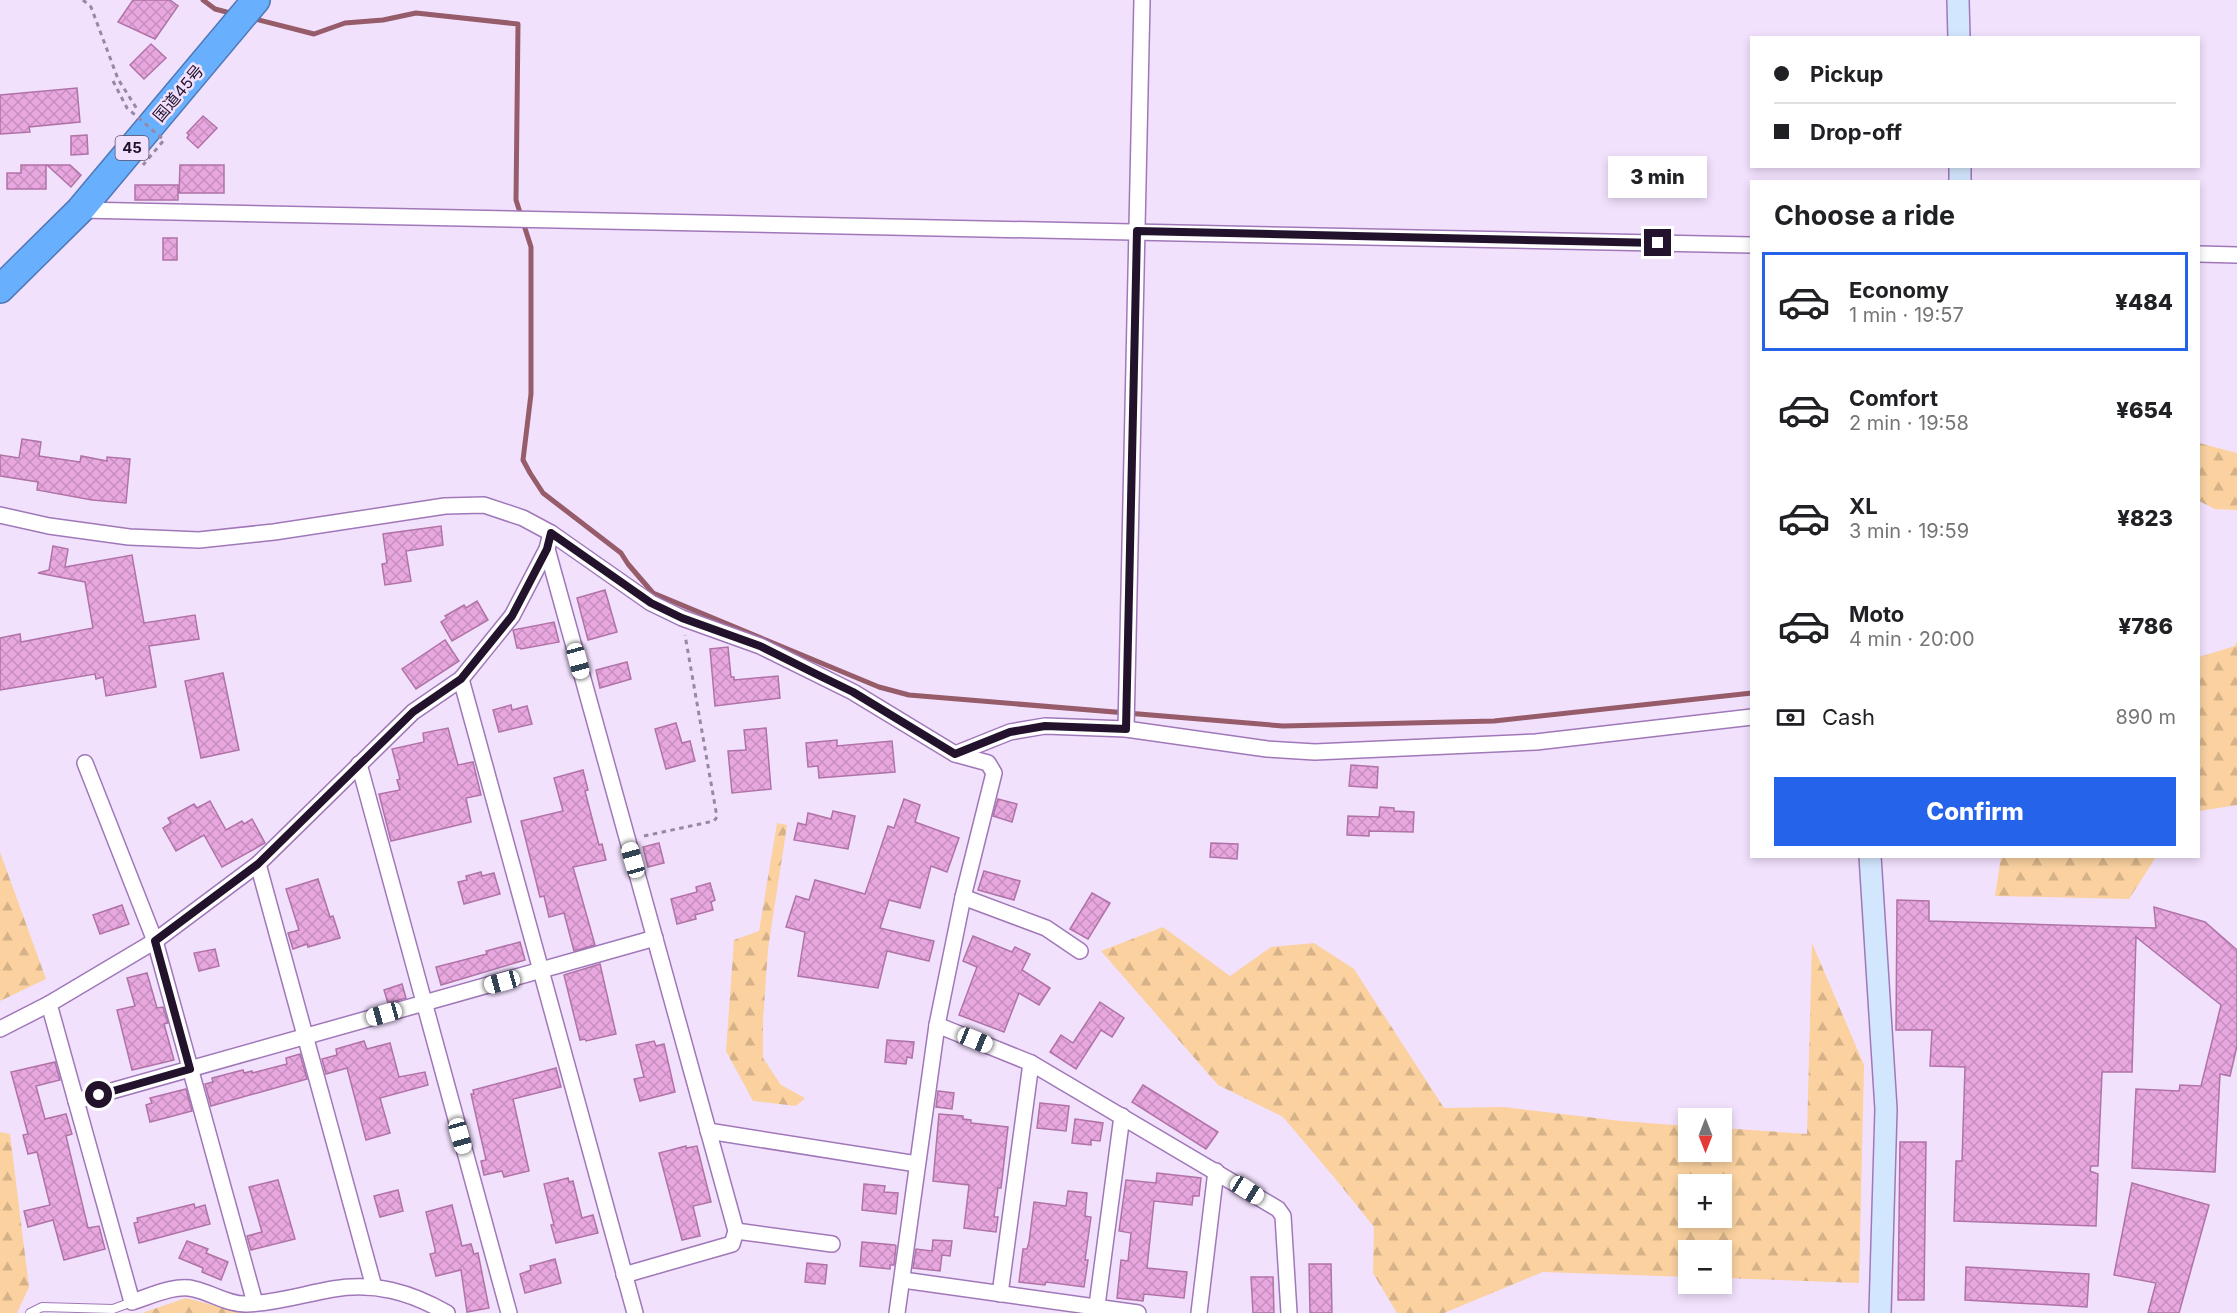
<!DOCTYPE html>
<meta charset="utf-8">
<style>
:root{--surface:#fff;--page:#f6f6f6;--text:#202124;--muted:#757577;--line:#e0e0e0;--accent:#2563eb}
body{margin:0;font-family:Inter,"Noto Sans JP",sans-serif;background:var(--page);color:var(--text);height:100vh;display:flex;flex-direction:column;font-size:22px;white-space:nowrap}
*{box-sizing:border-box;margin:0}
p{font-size:20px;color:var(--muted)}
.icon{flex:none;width:33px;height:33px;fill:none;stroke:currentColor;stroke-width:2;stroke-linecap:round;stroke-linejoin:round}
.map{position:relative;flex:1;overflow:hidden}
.drawer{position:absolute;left:1750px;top:180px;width:450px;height:678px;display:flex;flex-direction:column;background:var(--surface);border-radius:0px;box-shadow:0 3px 9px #0003}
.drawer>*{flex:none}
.guide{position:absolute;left:1750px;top:36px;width:450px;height:132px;border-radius:0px;box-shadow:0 3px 9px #0003;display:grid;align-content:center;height:132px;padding:0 24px;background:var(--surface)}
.needle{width:39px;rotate:180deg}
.buttons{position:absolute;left:1678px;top:1108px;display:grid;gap:12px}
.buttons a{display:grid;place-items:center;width:54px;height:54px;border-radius:0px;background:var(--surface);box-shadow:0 3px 9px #0003;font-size:30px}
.end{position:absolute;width:27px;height:27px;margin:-14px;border:8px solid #22122c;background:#fff;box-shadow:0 0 0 3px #fff}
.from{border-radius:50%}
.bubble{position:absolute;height:42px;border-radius:0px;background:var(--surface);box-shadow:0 3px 9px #0003;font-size:20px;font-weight:800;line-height:42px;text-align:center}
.car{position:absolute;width:18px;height:36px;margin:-18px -9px;border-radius:8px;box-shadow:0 0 4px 2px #0007;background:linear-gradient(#fff 24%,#345 0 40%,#fff 0 76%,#345 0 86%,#fff 0)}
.guide b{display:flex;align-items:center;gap:21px;height:57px;font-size:22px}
.guide b+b{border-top:2px solid var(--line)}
.guide i{width:15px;height:15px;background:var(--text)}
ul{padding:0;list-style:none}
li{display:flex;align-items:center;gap:18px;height:99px;margin:0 12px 9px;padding:0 12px;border:3px solid transparent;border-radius:0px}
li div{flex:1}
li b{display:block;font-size:22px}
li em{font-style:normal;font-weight:800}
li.active{border-color:var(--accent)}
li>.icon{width:54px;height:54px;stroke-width:1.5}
h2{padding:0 24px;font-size:27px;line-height:72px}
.pay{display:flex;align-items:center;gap:15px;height:66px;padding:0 24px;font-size:22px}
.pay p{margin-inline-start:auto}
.action{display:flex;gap:12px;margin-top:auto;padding:12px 24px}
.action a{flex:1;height:69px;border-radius:0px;background:var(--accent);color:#fff;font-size:24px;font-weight:800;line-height:69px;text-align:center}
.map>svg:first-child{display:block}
.forest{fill:url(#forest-firs);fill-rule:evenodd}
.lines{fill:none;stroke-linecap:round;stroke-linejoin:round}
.stream{stroke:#965c6a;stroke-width:5}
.building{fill:url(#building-cross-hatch);stroke:#b073a7;stroke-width:1.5}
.lane-casing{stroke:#a078b9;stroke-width:10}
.street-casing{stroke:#a078b9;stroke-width:18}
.secondary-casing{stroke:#a078b9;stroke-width:24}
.highway-casing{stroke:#5078b4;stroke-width:30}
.path{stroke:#9988a3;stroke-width:3;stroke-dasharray:4.5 4.5;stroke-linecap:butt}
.lane{stroke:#fff;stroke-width:8}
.street{stroke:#fff;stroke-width:15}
.secondary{stroke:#d2e7fe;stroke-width:21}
.highway{stroke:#68affd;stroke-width:27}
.path-bridge{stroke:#9988a3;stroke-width:3;stroke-dasharray:4.5 4.5;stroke-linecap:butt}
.route{stroke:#22122c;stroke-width:8}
.labels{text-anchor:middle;stroke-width:5;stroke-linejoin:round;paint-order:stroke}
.shield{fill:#f2e1fd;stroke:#60506b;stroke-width:1.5}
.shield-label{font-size:15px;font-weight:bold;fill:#22122c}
.street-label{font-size:16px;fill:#22122c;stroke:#f2e1fd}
</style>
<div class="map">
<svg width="2237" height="1313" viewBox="0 0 2237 1313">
<defs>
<pattern id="forest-firs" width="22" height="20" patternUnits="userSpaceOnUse" patternTransform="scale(1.5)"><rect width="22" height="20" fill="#fad19f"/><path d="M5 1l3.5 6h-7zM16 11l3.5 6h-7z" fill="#d6b289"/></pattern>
<pattern id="building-cross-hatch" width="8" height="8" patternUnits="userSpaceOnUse" patternTransform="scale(1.5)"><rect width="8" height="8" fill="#e8a7de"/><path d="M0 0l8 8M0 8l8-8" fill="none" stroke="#c78fbf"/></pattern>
</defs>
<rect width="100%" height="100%" fill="#f2e1fd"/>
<!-- forest -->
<g class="forest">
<path d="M2199,443L2237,453V510L2215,509L2199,501Z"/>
<path d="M2237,641V805L2199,811V657L2235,646Z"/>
<path d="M777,823L787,825L768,949L763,1021V1058L781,1085L805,1098L796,1106L753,1101L726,1051L734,940L759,931Z"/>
<path d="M0,852L46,979L0,1001Z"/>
<path d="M2001,857V856L2156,857L2129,899L1995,896Z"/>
<path d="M1163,927L1230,976L1271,947L1314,943L1354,969L1444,1108L1504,1107L1621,1121L1689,1126V1152H1722V1128L1807,1134L1812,943L1864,1065L1859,1283L1722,1278V1251H1689V1277L1543,1272L1444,1313H1397L1373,1273L1374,1227L1338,1182L1283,1117L1218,1085L1101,951ZM1689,1185H1722V1218H1689Z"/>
<path d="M0,1132L10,1134L29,1287L17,1313H0Z"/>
<path d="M186,1298L243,1313H142Z"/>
</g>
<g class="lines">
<!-- stream -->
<g class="stream">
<path d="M203,0L215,9L234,14"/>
<path d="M251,18L314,34L345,23L383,20L416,13L518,24L516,200L531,247V394L523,460L530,473L543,493L621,553L628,564L653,593L879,687L909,695L1283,726L1494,721L1752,693"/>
</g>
</g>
<!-- building -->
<g class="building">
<path d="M133,0H170L178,6L155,39L118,22Z"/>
<path d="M151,44L166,58L144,79L130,65Z"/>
<path d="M77,88L80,122L29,127L30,132L0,134V95Z"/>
<path d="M203,116L217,128L198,148L187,138L189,135L187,133Z"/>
<path d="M87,135L88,154L71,155V136Z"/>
<path d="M21,165H46V189H7V173H21Z"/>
<path d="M47,165H70L81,175L71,187Z"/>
<path d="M180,165H224V193H179Z"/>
<rect x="135" y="185" width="43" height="15"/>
<rect x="163" y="238" width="14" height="22"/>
<path d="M22,439L41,442L39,456L80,462L81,456L107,461V457L130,459L126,503L92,500L37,490L38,482L0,476V455L19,458Z"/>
<path d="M441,526L443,545L406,551L411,581L385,585L382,564L387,563L383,534Z"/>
<path d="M53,546L68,549L65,567L132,555L144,623L195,615L199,639L149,646L156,687L106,696L103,677L96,679L95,674L0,690V638L20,634L21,642L93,628L85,582L38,573L49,570Z"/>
<path d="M605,590L617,632L588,640L577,598Z"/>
<path d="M477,601L488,620L452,641L441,622L447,618L445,616L464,605L466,608Z"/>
<path d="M554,622L559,642L521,649L520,648H517L513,630Z"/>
<path d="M445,640L459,661L416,689L402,669Z"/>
<path d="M728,647L731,677H734V680L778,676L780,698L715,706L710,649Z"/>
<path d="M627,662L631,679L600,688L596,670Z"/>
<path d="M223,673L239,750L201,758L185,681Z"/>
<path d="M511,705L512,710L527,706L532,724L499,732L493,710Z"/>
<path d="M676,723L682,743L690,741L695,761L666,769L655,729Z"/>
<path d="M448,728L458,765L473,762L481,795L466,798L471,822L391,841L379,794L400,790L397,780L400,779L392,749L424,742L423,733Z"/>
<path d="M766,728L771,789L732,793L728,751L746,750L744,730Z"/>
<path d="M837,740V746L892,741L895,772L819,778L818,766L808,767L806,743Z"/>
<path d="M1351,765L1378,767L1377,788L1349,786Z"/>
<path d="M583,770L588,790L585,791L599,845L602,844L606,860L573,867L595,945L574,951L564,913L549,917L544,896L540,897L521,821L563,811L554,778Z"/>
<path d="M904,799L920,805L915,822L959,838L947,872L931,866L920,908L889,900L880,928L934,941L929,961L887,951L878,988L798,976L805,932L786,927L796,896L809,900L815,880L865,894L888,826L894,828Z"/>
<path d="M998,799L1017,804L1012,822L993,816Z"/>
<path d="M210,801L226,830L242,821L244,824L252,819L265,843L222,867L204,835L176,851L163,828L171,823L168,818L194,804L197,808Z"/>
<path d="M1380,807L1394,808V811L1414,812L1413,832L1369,831V836L1347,835L1348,816L1379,817Z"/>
<path d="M833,811L855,816L848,849L794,840L798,823L806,825L808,813L831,819Z"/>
<path d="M659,843L664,863L648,867L643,847Z"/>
<path d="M1211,843L1238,844L1237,859L1210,857Z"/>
<path d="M984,871L1020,881L1014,900L978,890Z"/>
<path d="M481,872L482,876L494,873L500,894L464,904L458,882L467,880L466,876Z"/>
<path d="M318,879L330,917L333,916L340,938L308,947L307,944L293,949L288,933L299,930L286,889Z"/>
<path d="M710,883L715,900L711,902L713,910L695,915L696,919L677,924L671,899L697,892L696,887Z"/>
<path d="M1092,893L1110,903L1088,939L1070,929Z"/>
<path d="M1897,900L1929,901V921L2156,928L2154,907L2205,922L2237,950V1046L2230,1076L2220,1074L2215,1172L2132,1168L2136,1089L2179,1091L2180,1085L2201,1086L2221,1005L2136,937L2132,1072H2102L2098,1166H2091L2090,1171L2098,1174L2096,1226L1954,1221L1956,1161H1962L1965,1067L1930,1066L1932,1030H1896Z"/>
<path d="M122,905L129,924L100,934L93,915Z"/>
<path d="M973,936L1012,952L1015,947L1030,954L1022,970L1050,988L1039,1005L1019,993L1004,1032L959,1015L977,967L963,961Z"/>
<path d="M520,942L525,960L441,985L436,967L487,954L486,951Z"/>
<path d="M215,949L219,966L199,971L194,953Z"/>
<path d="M600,964L616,1034L586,1041L585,1039L580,1040L564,975Z"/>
<path d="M147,973L157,1008L163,1007L168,1023L164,1024L174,1060L132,1070L117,1010L135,1006L127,978Z"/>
<path d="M402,984L406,998L388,1003L384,990Z"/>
<path d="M1100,1002L1124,1018L1112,1037L1101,1030L1076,1069L1050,1052L1061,1035L1073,1043Z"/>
<path d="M887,1040L914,1042L912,1058L907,1057L906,1064L885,1062Z"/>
<path d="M364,1041L367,1049L390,1043L399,1077L425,1072L428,1085L380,1098L390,1133L366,1140L347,1068L326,1074L322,1059L337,1055L336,1049Z"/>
<path d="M654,1041L656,1046L664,1044L675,1092L640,1101L634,1079L644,1077L636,1045Z"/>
<path d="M300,1054L307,1079L211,1106L205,1084L213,1082L212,1078L243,1070L244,1073L252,1071V1073L287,1064L286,1058Z"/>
<path d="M55,1062L60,1080L36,1086L45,1119L66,1114L72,1134L66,1136L88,1228L99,1226L105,1249L64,1260L53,1220L28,1227L24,1211L50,1205L37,1152L28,1154L23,1135L28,1134L11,1072Z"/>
<path d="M556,1068L561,1087L513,1099L529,1171L504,1177L502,1171L484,1175L481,1161L486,1160L471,1094H474L473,1090Z"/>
<path d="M1143,1085L1218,1132L1206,1149L1132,1102Z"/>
<path d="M186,1089L192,1111L150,1122L146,1105L152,1103L150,1098Z"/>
<path d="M938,1091L954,1093L952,1109L936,1107Z"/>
<path d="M1040,1103L1069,1106L1066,1131L1037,1128Z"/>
<path d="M939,1114L963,1116V1119L971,1120V1123L1008,1127L1001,1188H998L994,1217H998L996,1232L964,1228L969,1185L933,1181Z"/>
<path d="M1075,1119L1103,1123L1100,1141L1091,1140V1145L1072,1143Z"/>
<path d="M1900,1142H1926L1924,1300H1898Z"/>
<path d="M686,1146V1148L697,1146L711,1202L693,1206L700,1236L682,1240L659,1153Z"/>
<path d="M1157,1173L1201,1178L1199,1196H1193L1192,1205L1154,1201L1147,1268L1187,1272L1184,1298L1144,1294L1143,1301L1117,1298L1121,1260L1128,1261L1131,1233L1119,1231L1126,1180L1156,1183Z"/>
<path d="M568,1178L569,1182L573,1181L582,1218L593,1215L598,1233L556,1243L551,1225H554L544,1184Z"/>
<path d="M278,1180L295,1239L251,1250L247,1236L262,1232L249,1187Z"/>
<path d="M2132,1183L2209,1205L2179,1313H2148L2156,1283L2114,1275Z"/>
<path d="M864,1184L885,1186L884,1192L898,1193L896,1214L862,1210Z"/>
<path d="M398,1190L403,1211L380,1217L374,1196Z"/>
<path d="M1068,1191L1087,1193L1085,1216L1091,1217L1085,1260H1088L1084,1287L1046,1282L1045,1285L1019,1282L1023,1249H1027L1029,1242L1034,1202L1066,1206Z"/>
<path d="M194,1204L195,1208L205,1205L210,1224L139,1243L134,1223L138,1222L137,1218Z"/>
<path d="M452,1205L462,1246L471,1244L474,1254L478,1253L489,1308L467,1312L461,1270L436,1276L430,1254L435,1253V1249L426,1212Z"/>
<path d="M933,1240L952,1241L950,1256L942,1255L940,1271L913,1268L916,1249L932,1251Z"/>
<path d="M187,1241L208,1249L206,1253L228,1262L221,1280L202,1272L203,1268L179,1258Z"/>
<path d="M862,1242L895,1245L896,1246L894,1265H890V1269L860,1266Z"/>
<path d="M555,1259L561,1283L525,1293L520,1274L531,1270L530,1266Z"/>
<path d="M807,1263L827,1265L825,1284L805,1282Z"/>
<path d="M1309,1264H1331L1332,1313H1310Z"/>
<path d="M1966,1267L2089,1274L2087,1307L1965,1300Z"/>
<path d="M1251,1277H1273L1274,1313H1253Z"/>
</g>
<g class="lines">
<defs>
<path id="lane" d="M30,1313L42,1307L113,1309L132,1302"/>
<g id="street">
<path d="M80,210L1752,245"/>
<path d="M2199,254L2237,255"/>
<path d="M0,515L49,526L129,537L199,540L274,532L445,506L484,505L523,518L551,533L651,603L682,618L760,646L853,692L955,754L988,763L994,773L963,897L937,1025L897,1313"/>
<path d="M547,549L736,1231L732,1244L624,1275"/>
<path d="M461,679L635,1313"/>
<path d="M1126,729L1142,0"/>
<path d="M955,754L1010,732L1045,726L1126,729L1267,749L1315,752L1536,742L1752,717"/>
<path d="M85,763L155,941L255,1303"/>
<path d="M359,764L509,1313"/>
<path d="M258,864L374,1287"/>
<path d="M963,897L1046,928L1080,951"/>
<path d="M937,1025L1031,1063L1278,1209L1283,1216L1289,1313"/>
<path d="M0,1029L49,1004"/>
<path d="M76,1101L655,938"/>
<path d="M708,1131L917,1164"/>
<path d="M736,1231L832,1244"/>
<path d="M903,1280L1138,1313"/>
<path d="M1000,1294L1031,1063"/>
<path d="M447,1313C410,1292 375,1282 333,1289C304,1294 277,1303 247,1304C229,1305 212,1293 194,1289C175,1284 151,1296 132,1302L49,1004L155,941L258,864L413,712L461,679L512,616L547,549L551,533"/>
<path d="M1096,1313L1122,1116"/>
<path d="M1199,1313L1216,1171"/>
</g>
<g id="secondary">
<path d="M1958,0L1959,38"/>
<path d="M1960,166V182"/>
<path d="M1870,856L1886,1109L1880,1313"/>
</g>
<path id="highway" d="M0,289L80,210L256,0"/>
</defs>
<!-- lane casing -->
<use href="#lane" class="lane-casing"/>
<!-- street casing -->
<use href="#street" class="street-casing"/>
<!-- secondary casing -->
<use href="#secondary" class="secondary-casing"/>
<!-- highway casing -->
<use href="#highway" class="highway-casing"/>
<!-- path -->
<g class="path">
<path d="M83,0L91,7L118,79L137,109"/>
<path d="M644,836L714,821L717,817L685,635"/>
</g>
<!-- lane -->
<use href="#lane" class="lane"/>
<!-- street -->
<use href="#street" class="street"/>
<!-- secondary -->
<use href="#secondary" class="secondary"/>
<!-- highway -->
<use href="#highway" class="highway"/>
<!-- path-bridge -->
<path class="path-bridge" d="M113,81L127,108L164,140L143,165"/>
</g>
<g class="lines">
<!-- route -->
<path class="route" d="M99,1095L190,1069L155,941L258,864L413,712L461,679L512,616L547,549L551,533L651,603L682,618L760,646L816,674L853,692L955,754L1010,732L1045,726L1126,729L1137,231L1658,243"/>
</g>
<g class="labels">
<!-- shield labels -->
<rect class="shield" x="115.5" y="136" width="33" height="24" rx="4.5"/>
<g class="shield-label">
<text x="132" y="153">45</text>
</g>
<!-- street labels -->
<g class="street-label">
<text transform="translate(178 93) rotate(-50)" y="6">国道45号</text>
</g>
</g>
</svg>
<div class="buttons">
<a><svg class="needle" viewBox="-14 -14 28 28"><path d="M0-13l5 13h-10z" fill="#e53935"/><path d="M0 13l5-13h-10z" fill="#757577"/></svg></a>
<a>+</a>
<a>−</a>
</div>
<i class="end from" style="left:99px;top:1095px"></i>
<i class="end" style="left:1658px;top:243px"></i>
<div class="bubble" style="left:1608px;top:156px;width:99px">3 min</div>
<i class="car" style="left:578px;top:661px;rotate:165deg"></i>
<i class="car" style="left:633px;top:860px;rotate:344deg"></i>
<i class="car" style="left:502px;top:982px;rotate:255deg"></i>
<i class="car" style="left:384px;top:1014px;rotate:254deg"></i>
<i class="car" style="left:975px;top:1040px;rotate:112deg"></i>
<i class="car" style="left:460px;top:1136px;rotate:164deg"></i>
<i class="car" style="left:1247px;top:1190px;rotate:122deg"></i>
<div class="guide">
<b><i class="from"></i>Pickup</b>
<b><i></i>Drop-off</b>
</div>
<section class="drawer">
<h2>Choose a ride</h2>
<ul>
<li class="active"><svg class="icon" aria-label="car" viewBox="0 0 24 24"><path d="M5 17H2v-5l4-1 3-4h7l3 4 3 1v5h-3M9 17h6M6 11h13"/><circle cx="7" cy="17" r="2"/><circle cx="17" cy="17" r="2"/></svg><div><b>Economy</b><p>1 min · 19:57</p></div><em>¥484</em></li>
<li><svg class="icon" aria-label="car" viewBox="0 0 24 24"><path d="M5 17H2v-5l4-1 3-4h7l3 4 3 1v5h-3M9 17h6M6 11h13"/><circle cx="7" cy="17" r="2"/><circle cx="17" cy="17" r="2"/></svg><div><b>Comfort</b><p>2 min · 19:58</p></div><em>¥654</em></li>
<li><svg class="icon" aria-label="car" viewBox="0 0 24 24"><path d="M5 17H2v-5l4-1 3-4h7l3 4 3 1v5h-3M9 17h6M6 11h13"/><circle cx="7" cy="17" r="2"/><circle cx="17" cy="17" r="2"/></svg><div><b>XL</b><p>3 min · 19:59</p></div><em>¥823</em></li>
<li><svg class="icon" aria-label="car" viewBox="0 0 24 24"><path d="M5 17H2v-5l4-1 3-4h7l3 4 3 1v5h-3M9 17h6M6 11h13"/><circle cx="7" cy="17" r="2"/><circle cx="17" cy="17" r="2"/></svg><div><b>Moto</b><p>4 min · 20:00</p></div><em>¥786</em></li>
</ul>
<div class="pay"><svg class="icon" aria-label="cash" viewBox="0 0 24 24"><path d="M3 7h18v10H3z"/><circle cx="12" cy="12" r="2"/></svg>Cash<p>890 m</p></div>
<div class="action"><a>Confirm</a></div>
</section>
</div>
